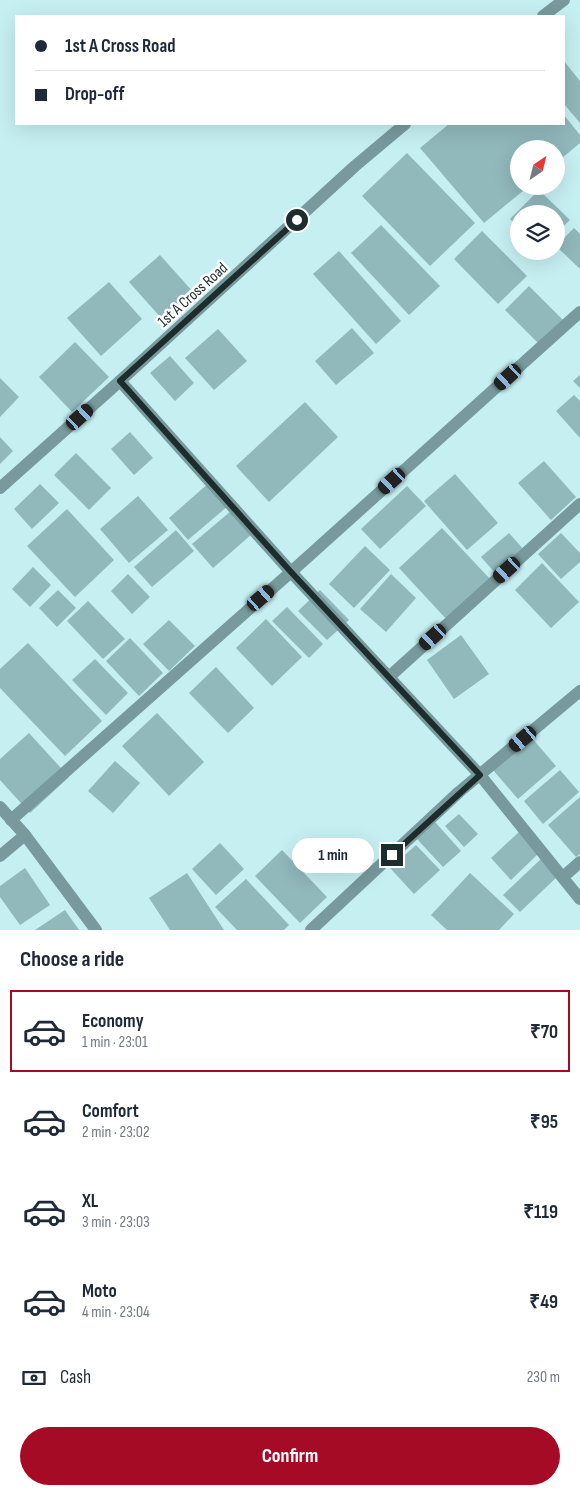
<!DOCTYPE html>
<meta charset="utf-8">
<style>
:root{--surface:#fff;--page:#f2f2f3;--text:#1f2937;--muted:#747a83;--line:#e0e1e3;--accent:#a50b25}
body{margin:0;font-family:"Sofia Sans Condensed",sans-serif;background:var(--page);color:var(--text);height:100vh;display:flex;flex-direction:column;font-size:19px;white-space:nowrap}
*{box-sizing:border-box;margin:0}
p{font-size:16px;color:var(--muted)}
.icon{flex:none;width:28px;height:28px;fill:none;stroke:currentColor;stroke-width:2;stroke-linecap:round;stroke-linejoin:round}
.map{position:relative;height:930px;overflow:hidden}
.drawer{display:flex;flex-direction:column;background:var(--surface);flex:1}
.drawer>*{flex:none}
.hud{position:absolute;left:15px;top:15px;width:550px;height:110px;border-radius:0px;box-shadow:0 5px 20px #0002;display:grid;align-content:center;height:110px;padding:0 20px;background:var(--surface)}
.needle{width:32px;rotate:35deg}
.buttons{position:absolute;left:510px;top:140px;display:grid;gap:10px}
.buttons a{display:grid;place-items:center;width:55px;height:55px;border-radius:50%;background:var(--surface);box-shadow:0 5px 20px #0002;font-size:25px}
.end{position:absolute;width:22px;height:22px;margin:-11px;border:6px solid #1d2d2e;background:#fff;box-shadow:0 0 0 2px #fff}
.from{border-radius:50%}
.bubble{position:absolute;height:35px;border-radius:18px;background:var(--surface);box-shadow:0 5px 20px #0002;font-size:16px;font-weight:700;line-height:35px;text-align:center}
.car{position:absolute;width:15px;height:30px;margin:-15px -8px;border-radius:6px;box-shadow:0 0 4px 1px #0007;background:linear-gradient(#222 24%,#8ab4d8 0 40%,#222 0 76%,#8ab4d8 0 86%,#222 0)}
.hud b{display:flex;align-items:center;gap:18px;height:48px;font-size:19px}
.hud b+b{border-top:1px solid var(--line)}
.hud i{width:12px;height:12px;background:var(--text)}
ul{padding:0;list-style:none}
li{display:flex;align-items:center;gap:15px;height:82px;margin:0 10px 8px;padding:0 10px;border:2px solid transparent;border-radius:0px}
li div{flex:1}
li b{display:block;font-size:19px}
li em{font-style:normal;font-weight:700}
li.current{border-color:var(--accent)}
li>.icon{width:45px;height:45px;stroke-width:1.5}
h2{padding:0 20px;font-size:22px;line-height:60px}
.pay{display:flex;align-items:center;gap:12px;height:55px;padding:0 20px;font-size:19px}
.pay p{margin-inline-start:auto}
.cta{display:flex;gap:10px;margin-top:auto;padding:10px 20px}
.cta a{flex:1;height:58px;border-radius:30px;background:var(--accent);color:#fff;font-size:20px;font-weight:700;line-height:58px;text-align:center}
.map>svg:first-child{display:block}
.building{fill:#91b8bb}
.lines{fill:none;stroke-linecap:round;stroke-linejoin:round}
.minor{stroke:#789a9d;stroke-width:12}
.route{stroke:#1d2d2e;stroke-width:6}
.labels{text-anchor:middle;stroke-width:5;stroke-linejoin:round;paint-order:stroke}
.street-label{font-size:16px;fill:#1d2d2e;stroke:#fff}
</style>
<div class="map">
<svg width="580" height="930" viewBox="0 0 580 930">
<rect width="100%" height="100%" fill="#c6eff2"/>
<!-- building -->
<g class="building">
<path d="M564,61L580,81V123L564,104Z"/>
<path d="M564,115L580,135V143L556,163V149H519V186H529L484,223L420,148L449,124H564Z"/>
<path d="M407,153L475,223L430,266L362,196Z"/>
<path d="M539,190L570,220L556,233V214H519V228L510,219Z"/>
<path d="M381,225L440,286L409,315L351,253Z"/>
<path d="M574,228L580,234V269L556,246Z"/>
<path d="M482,231L527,276L498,304L454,259Z"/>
<path d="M339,251L401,321L376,344L313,274Z"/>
<path d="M160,255L194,293L163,320L129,282Z"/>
<path d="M109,282L142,319L101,356L67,318Z"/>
<path d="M529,286L566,323L542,347L505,310Z"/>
<path d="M352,328L374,353L336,385L315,361Z"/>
<path d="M218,329L247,361L214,390L185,358Z"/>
<path d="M75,342L109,377L72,412L39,377Z"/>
<path d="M170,356L194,383L175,401L150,373Z"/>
<path d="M580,375V388L573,381Z"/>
<path d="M0,378L19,397L0,417Z"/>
<path d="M574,395L580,401V438L556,411Z"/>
<path d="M305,402L338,437L269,502L236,466Z"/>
<path d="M130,432L153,458L134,475L111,449Z"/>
<path d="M0,437L13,451L0,464Z"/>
<path d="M76,453L111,488L89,510L54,475Z"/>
<path d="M544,461L576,497L551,520L518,483Z"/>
<path d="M455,474L498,523L467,550L424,501Z"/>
<path d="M210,482L229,505L188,540L169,518Z"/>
<path d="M40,484L59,503L32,529L14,509Z"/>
<path d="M407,486L426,506L380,549L361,529Z"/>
<path d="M138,496L168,530L129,563L100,529Z"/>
<path d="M67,509L114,560L75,597L27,546Z"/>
<path d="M231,511L252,534L213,568L192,544Z"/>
<path d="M442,528L491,580L448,621L399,568Z"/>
<path d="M176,530L194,551L152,587L134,567Z"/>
<path d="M509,533L525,551L497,575L481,557Z"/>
<path d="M561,533L580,553V562L561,579L538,554Z"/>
<path d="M365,546L390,570L354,608L329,584Z"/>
<path d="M542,563L579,602L551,628L515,590Z"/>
<path d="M33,567L51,585L30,607L12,589Z"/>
<path d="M128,574L150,597L132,614L111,591Z"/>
<path d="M391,574L416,598L386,632L360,609Z"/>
<path d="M58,590L76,608L57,627L39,608Z"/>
<path d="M320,590L349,620L327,640L298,611Z"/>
<path d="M88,601L125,639L103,659L67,621Z"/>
<path d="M287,607L323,644L309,658L272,621Z"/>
<path d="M266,619L302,657L272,686L236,648Z"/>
<path d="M169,620L195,646L169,671L143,644Z"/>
<path d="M461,635L489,674L454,699L427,660Z"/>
<path d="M130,638L163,673L139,696L106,661Z"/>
<path d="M28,643L102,721L65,756L0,688V669Z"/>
<path d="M95,659L128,693L106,715L72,680Z"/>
<path d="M216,667L254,708L228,733L189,693Z"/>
<path d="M157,713L204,762L169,796L122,746Z"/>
<path d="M29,733L69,777L30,813L0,780V759Z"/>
<path d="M531,737L556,766L518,799L493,770Z"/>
<path d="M115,761L140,783L113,813L88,791Z"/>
<path d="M560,770L579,792L543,824L524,801Z"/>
<path d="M580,797V854L576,857L548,825Z"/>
<path d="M459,814L478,834L464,847L445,826Z"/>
<path d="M435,822L461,851L443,867L417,839Z"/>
<path d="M520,831L539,853L511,880L491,858Z"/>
<path d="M220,843L244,869L216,895L192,869Z"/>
<path d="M416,845L440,870L414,894L390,868Z"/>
<path d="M282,850L327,897L300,923L255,876Z"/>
<path d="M542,858L558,876L520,912L503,895Z"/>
<path d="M25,868L50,905L20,925L0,897V886Z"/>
<path d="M187,873L224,930H170L149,898Z"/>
<path d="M470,873L514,914L499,930H447L431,915Z"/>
<path d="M246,879L289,925L284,930H237L215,907Z"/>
<path d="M65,910L79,930H35Z"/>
</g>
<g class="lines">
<!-- minor -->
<g class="minor">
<path d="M543,16L564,0"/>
<path d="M120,381L291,572L480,775L580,899"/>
<path d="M0,488L120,381L355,166L405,124"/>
<path d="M389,677L580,504"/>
<path d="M0,807L25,835L96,930"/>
<path d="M11,820L291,572L580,312"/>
<path d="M0,856L25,835"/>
<path d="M563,877L580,862"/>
<path d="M311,930L459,792L580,691"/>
</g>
</g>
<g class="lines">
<!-- route -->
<path class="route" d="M297,220L120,381L291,572L480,775L392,855"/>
</g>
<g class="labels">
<!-- street labels -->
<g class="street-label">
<text transform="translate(192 294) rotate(-42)" y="6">1st A Cross Road</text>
</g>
</g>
</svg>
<div class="buttons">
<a><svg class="needle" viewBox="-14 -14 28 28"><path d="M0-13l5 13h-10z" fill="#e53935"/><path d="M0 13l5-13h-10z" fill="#747a83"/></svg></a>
<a><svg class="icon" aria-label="layers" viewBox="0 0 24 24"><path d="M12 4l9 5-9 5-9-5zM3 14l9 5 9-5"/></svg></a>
</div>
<i class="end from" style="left:297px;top:220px"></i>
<i class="end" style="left:392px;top:855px"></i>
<div class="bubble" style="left:292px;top:838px;width:82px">1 min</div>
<i class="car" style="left:508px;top:377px;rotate:228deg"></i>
<i class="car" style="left:80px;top:417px;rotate:48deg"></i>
<i class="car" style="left:392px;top:481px;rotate:228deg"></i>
<i class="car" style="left:507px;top:570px;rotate:228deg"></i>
<i class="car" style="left:261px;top:598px;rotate:49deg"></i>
<i class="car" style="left:433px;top:637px;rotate:228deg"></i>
<i class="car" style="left:523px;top:739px;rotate:230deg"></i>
<div class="hud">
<b><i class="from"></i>1st A Cross Road</b>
<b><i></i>Drop-off</b>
</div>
</div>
<section class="drawer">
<h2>Choose a ride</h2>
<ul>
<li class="current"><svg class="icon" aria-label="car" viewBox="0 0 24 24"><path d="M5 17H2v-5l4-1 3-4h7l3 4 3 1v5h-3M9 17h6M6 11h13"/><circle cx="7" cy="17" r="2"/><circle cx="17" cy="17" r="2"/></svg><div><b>Economy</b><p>1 min · 23:01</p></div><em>₹70</em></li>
<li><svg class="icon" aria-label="car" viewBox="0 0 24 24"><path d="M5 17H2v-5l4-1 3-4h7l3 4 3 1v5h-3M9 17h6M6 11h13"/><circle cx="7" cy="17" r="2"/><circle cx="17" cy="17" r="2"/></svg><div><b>Comfort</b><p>2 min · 23:02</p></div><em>₹95</em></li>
<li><svg class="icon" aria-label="car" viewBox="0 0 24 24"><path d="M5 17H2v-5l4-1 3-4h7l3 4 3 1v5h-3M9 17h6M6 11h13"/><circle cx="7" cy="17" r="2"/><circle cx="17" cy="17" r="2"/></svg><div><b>XL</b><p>3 min · 23:03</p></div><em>₹119</em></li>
<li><svg class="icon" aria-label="car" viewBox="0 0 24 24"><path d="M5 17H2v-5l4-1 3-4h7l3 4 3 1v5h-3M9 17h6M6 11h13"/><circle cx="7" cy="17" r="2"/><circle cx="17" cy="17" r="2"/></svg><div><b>Moto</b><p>4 min · 23:04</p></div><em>₹49</em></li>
</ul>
<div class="pay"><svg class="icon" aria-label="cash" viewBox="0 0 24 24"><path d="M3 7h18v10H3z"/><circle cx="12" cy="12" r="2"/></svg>Cash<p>230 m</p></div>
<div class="cta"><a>Confirm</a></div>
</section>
